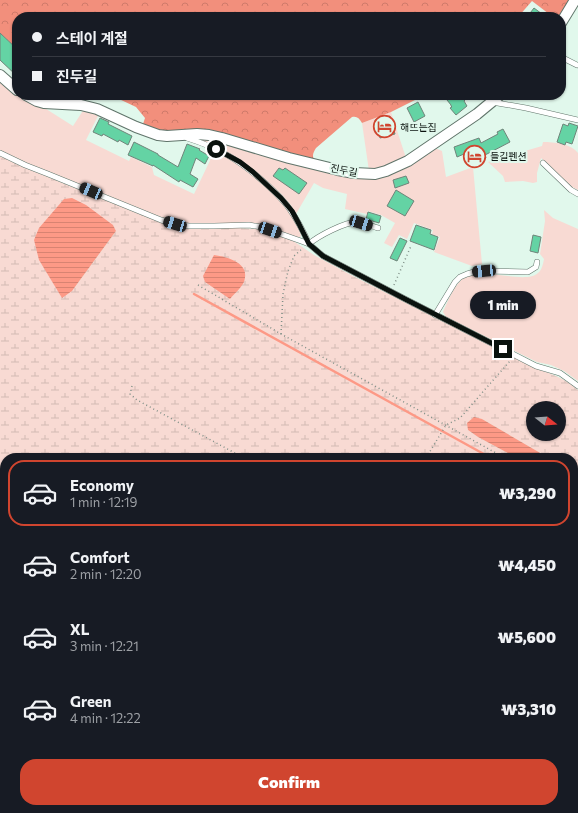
<!DOCTYPE html>
<meta charset="utf-8">
<style>
:root{--surface:#171b24;--page:#242831;--text:#f1f3f6;--muted:#9ea1a6;--line:#363941;--accent:#d0452f}
body{margin:0;font-family:Commissioner,"Noto Sans KR",sans-serif;background:var(--page);color:var(--text);height:100vh;display:flex;flex-direction:column;font-size:15px;white-space:nowrap}
*{box-sizing:border-box;margin:0}
p{font-size:13px;color:var(--muted)}
.icon{flex:none;width:22px;height:22px;fill:none;stroke:currentColor;stroke-width:2;stroke-linecap:round;stroke-linejoin:round}
.map{position:relative;flex:1;overflow:hidden}
.sheet{position:absolute;left:0px;top:453px;width:578px;height:360px;display:flex;flex-direction:column;background:var(--surface);border-radius:16px 16px 0 0;box-shadow:0 1px 3px #0004}
.sheet>*{flex:none}
.hud{position:absolute;left:12px;top:12px;width:554px;height:88px;border-radius:16px;box-shadow:0 1px 3px #0004;display:grid;align-content:center;height:88px;padding:0 20px;background:var(--surface)}
.needle{width:26px;rotate:107deg}
.controls{position:absolute;left:526px;top:401px;display:grid;gap:8px}
.controls a{display:grid;place-items:center;width:40px;height:40px;border-radius:50%;background:var(--surface);box-shadow:0 1px 3px #0004;font-size:20px}
.end{position:absolute;width:18px;height:18px;margin:-9px;border:5px solid #0a120e;background:#fff;box-shadow:0 0 0 2px #fff}
.from{border-radius:50%}
.bubble{position:absolute;height:28px;border-radius:14px;background:var(--surface);box-shadow:0 1px 3px #0004;font-size:13px;font-weight:800;line-height:28px;text-align:center}
.car{position:absolute;width:12px;height:24px;margin:-12px -6px;border-radius:5px;box-shadow:0 0 3px 1px #0007;background:linear-gradient(#222 24%,#8ab4d8 0 40%,#222 0 76%,#8ab4d8 0 86%,#222 0)}
.hud b{display:flex;align-items:center;gap:14px;height:38px;font-size:15px}
.hud b+b{border-top:1px solid var(--line)}
.hud i{width:10px;height:10px;background:var(--text)}
ul{padding:7px 0 0;list-style:none}
li{display:flex;align-items:center;gap:12px;height:66px;margin:0 8px 6px;padding:0 12px;border:2px solid transparent;border-radius:16px}
li div{flex:1}
li b{display:block;font-size:15px}
li em{font-style:normal;font-weight:800}
li.selected{border-color:var(--accent)}
li>.icon{width:36px;height:36px;stroke-width:1.5}
.cta{display:flex;gap:8px;margin-top:auto;padding:8px 20px}
.cta a{flex:1;height:46px;border-radius:16px;background:var(--accent);color:#fff;font-size:16px;font-weight:800;line-height:46px;text-align:center}
.map>svg:first-child{display:block}
.grass{fill:#f8dad3}
.forest{fill:url(#forest-crowns)}
.wetland{fill:url(#wetland-marsh);fill-rule:evenodd}
.water{fill:url(#water-rules)}
.lines{fill:none;stroke-linecap:round;stroke-linejoin:round}
.stream{stroke:#fd9986;stroke-width:2.5}
.building{fill:#64d3a4;stroke:#70847a}
.lane-casing{stroke:#60746a;stroke-width:6}
.street-casing{stroke:#60746a;stroke-width:12}
.path{stroke:#809088;stroke-width:1.5;stroke-dasharray:1 3;stroke-linecap:butt}
.lane{stroke:#fff;stroke-width:5}
.street{stroke:#fff;stroke-width:10}
.route{stroke:#0a120e;stroke-width:5}
.labels{text-anchor:middle;stroke-width:4;stroke-linejoin:round;paint-order:stroke}
.poi-label{font-size:10px;fill:#0a120e;stroke:#e1f8ec;text-anchor:start}
.street-label{font-size:10px;fill:#0a120e;stroke:#e1f8ec}
</style>
<div class="map">
<svg width="578" height="813" viewBox="0 0 578 813">
<defs>
<pattern id="forest-crowns" width="20" height="18" patternUnits="userSpaceOnUse"><rect width="20" height="18" fill="#f28f7c"/><path d="M2 6a3 3 0 1 1 6 0M12 15a3 3 0 1 1 6 0" fill="none" stroke="#ce7a6a"/></pattern>
<pattern id="wetland-marsh" width="20" height="14" patternUnits="userSpaceOnUse"><rect width="20" height="14" fill="#f8dad3"/><path d="M1 5h8M5 5V1M11 12h8M15 12V8" fill="none" stroke="#d3bab4"/></pattern>
<pattern id="water-rules" width="6" height="5" patternUnits="userSpaceOnUse"><rect width="6" height="5" fill="#fd9986"/><path d="M0 2.5h6" fill="none" stroke="#d88372"/></pattern>
</defs>
<rect width="100%" height="100%" fill="#e1f8ec"/>
<!-- grass -->
<g class="grass">
<path d="M0,80L18,96L43,107L73,126L84,109L99,114L86,140L129,161L131,157L152,167L154,175L194,194L215,150C246,168 277,190 295,222C297,226 300,231 301,236L300,237H297L264,226L195,224L179,223L165,219L26,163L0,151Z"/>
<path d="M391,112L406,158L399,163L369,171L362,123Z"/>
<path d="M191,138L213,139L361,178L435,148L442,151L446,177L473,167L482,264L472,266L434,252L440,237L432,234L433,230L414,223L407,239L399,235L392,247L384,243L395,223L381,215L368,211L367,214L345,209L347,194L323,188L314,183L296,214L290,204L280,193L265,180L240,161Z"/>
<path d="M543,142C554,142 572,144 578,153V190L572,187L541,158L537,173V182L533,183L523,181L505,182L503,176L488,162L542,146Z"/>
<path d="M544,210L553,218L578,229V381L564,371L551,365L537,362L446,317L443,312C447,303 455,283 464,278C483,266 525,285 538,273C542,270 543,264 544,259L540,254L545,221Z"/>
</g>
<!-- forest -->
<g class="forest">
<path d="M0,0H570L558,17H553L532,1L518,17H17V49L0,33Z"/>
<path d="M110,95H425L391,112L362,123C359,118 357,116 352,117L316,148C313,153 311,157 316,161L257,145L161,132L142,127L145,118L136,107L119,99Z"/>
</g>
<!-- wetland -->
<g class="wetland">
<path d="M0,156L63,183L167,224L257,229L292,240L314,255L355,277L535,368C552,374 564,378 578,390V475L573,472V458H549L482,419L468,430L478,437L517,458H5V808H55L56,812L55,813H0ZM113,225L116,231L72,291ZM533,408H559V434H533Z"/>
<path d="M573,489L578,492V689L573,686Z"/>
<path d="M573,699L578,702V757L573,756Z"/>
<path d="M147,808H478V813H149L147,811Z"/>
</g>
<!-- water -->
<g class="water">
<path d="M72,198L86,205L113,225L116,231L72,291L62,298L39,260L34,240L39,228L64,199Z"/>
<path d="M214,255C228,257 251,263 244,282C241,288 234,294 230,299L205,282L203,276Z"/>
<path d="M474,417L482,419L549,458H517L478,437L468,430L467,423Z"/>
<path d="M573,756L578,757V813H478V808H573Z"/>
<path d="M55,808H147V811L149,813H55Z"/>
</g>
<g class="lines">
<!-- stream -->
<g class="stream">
<path d="M194,294L491,458"/>
<path d="M573,503L578,506"/>
</g>
</g>
<!-- building -->
<g class="building">
<path d="M534,8L546,17H527Z"/>
<path d="M0,33L17,49V76L0,60Z"/>
<path d="M443,95H461L465,100L464,101L467,106L456,115L450,108L452,107L451,106V105Z"/>
<path d="M418,102L425,116L414,122L407,108Z"/>
<path d="M390,116L395,134L380,138L375,120Z"/>
<path d="M100,118L109,122L108,124L132,136L128,145L119,140L118,142L103,134L102,136L93,132Z"/>
<path d="M569,123L578,126L572,144L566,142L565,145L557,142L563,124L568,126Z"/>
<path d="M503,129L510,142L485,155L486,158L468,164L464,154L457,157L454,147L479,138L481,143L498,134L497,132Z"/>
<path d="M134,142L158,154V155L178,167L187,144L200,149L199,150L209,156L205,164L196,158L190,174L198,179L193,187L180,180L179,182L153,165V166L128,155Z"/>
<path d="M279,168L283,170L285,168L307,183L299,194L273,176Z"/>
<path d="M406,176L409,183L395,188L393,180Z"/>
<path d="M396,190L414,201L405,216L387,206Z"/>
<path d="M368,212L381,216L379,223L366,219Z"/>
<path d="M416,225L431,230L430,234L438,237L434,250L410,241Z"/>
<path d="M533,235L541,237L538,253L530,251Z"/>
<path d="M400,238L407,241L397,261L390,258Z"/>
</g>
<g class="lines">
<defs>
<g id="lane">
<path d="M561,57L577,65"/>
<path d="M492,102L526,108L578,120"/>
<path d="M187,138C219,148 239,160 264,182C274,191 284,200 291,211C298,221 304,233 309,244C318,236 345,222 357,222C364,222 371,226 378,228"/>
<path d="M0,153L25,165L48,174L161,220L175,224L189,226H214L249,225L261,227L301,241L309,244L323,256L405,299L536,366L560,373L578,386"/>
<path d="M543,163L571,190L578,194"/>
<path d="M435,315L455,282L460,277L467,274L474,272L484,271L528,272L536,267L537,262"/>
</g>
<g id="street">
<path d="M561,23L575,0"/>
<path d="M0,75L17,90"/>
<path d="M26,95L37,101L44,103L81,105L97,109L136,127L158,135L167,136L197,134L209,135L222,138L289,158L338,170L354,173L375,174L386,171L408,161L477,114L500,95"/>
</g>
</defs>
<!-- lane casing -->
<use href="#lane" class="lane-casing"/>
<!-- street casing -->
<use href="#street" class="street-casing"/>
<!-- path -->
<g class="path">
<path d="M198,285L281,334L505,458"/>
<path d="M394,285L411,246"/>
<path d="M281,334L283,294L288,271L294,256L303,248"/>
<path d="M132,386L130,394L137,400L244,458"/>
<path d="M426,458L446,425L460,418L510,361"/>
<path d="M573,495L578,498"/>
<path d="M573,640L578,643"/>
</g>
<!-- lane -->
<use href="#lane" class="lane"/>
<!-- street -->
<use href="#street" class="street"/>
</g>
<g class="lines">
<!-- route -->
<path class="route" d="M216,149L240,162L253,172L281,198L292,211L299,224L309,244L323,256L405,299L503,349"/>
</g>
<!-- icons -->
<defs>
<symbol id="hotel-ring" viewBox="-11 -11 22 22"><circle r="9.5" fill="#e1f8ec" stroke="#d0452f" stroke-width="1.5"/><path d="M-6-4.5h1.5V1H6V5H4.5V3h-9V5H-6ZM-4 0a1.8 1.8 0 1 1 3.6 0ZM.5 0V-2.5h3Q6-2.5 6 0Z" fill="#d0452f"/></symbol>
</defs>
<g fill-rule="evenodd">
<use href="#hotel-ring" x="372" y="114" width="25" height="25"/>
<use href="#hotel-ring" x="462" y="144" width="25" height="25"/>
</g>
<g class="labels">
<!-- poi labels -->
<g class="poi-label">
<text x="400" y="131">해뜨는집</text>
<text x="490" y="160">들길펜션</text>
</g>
<!-- street labels -->
<g class="street-label">
<text transform="translate(344 170) rotate(11)" y="4">진두길</text>
</g>
</g>
</svg>
<div class="controls">
<a><svg class="needle" viewBox="-14 -14 28 28"><path d="M0-13l5 13h-10z" fill="#e53935"/><path d="M0 13l5-13h-10z" fill="#9ea1a6"/></svg></a>
</div>
<i class="end from" style="left:216px;top:149px"></i>
<i class="end" style="left:503px;top:349px"></i>
<div class="bubble" style="left:470px;top:291px;width:66px">1 min</div>
<i class="car" style="left:91px;top:191px;rotate:293deg"></i>
<i class="car" style="left:361px;top:223px;rotate:107deg"></i>
<i class="car" style="left:175px;top:224px;rotate:287deg"></i>
<i class="car" style="left:270px;top:230px;rotate:109deg"></i>
<i class="car" style="left:484px;top:271px;rotate:265deg"></i>
<div class="hud">
<b><i class="from"></i>스테이 계절</b>
<b><i></i>진두길</b>
</div>
<section class="sheet">
<ul>
<li class="selected"><svg class="icon" aria-label="car" viewBox="0 0 24 24"><path d="M5 17H2v-5l4-1 3-4h7l3 4 3 1v5h-3M9 17h6M6 11h13"/><circle cx="7" cy="17" r="2"/><circle cx="17" cy="17" r="2"/></svg><div><b>Economy</b><p>1 min · 12:19</p></div><em>₩3,290</em></li>
<li><svg class="icon" aria-label="car" viewBox="0 0 24 24"><path d="M5 17H2v-5l4-1 3-4h7l3 4 3 1v5h-3M9 17h6M6 11h13"/><circle cx="7" cy="17" r="2"/><circle cx="17" cy="17" r="2"/></svg><div><b>Comfort</b><p>2 min · 12:20</p></div><em>₩4,450</em></li>
<li><svg class="icon" aria-label="car" viewBox="0 0 24 24"><path d="M5 17H2v-5l4-1 3-4h7l3 4 3 1v5h-3M9 17h6M6 11h13"/><circle cx="7" cy="17" r="2"/><circle cx="17" cy="17" r="2"/></svg><div><b>XL</b><p>3 min · 12:21</p></div><em>₩5,600</em></li>
<li><svg class="icon" aria-label="car" viewBox="0 0 24 24"><path d="M5 17H2v-5l4-1 3-4h7l3 4 3 1v5h-3M9 17h6M6 11h13"/><circle cx="7" cy="17" r="2"/><circle cx="17" cy="17" r="2"/></svg><div><b>Green</b><p>4 min · 12:22</p></div><em>₩3,310</em></li>
</ul>
<div class="cta"><a>Confirm</a></div>
</section>
</div>
